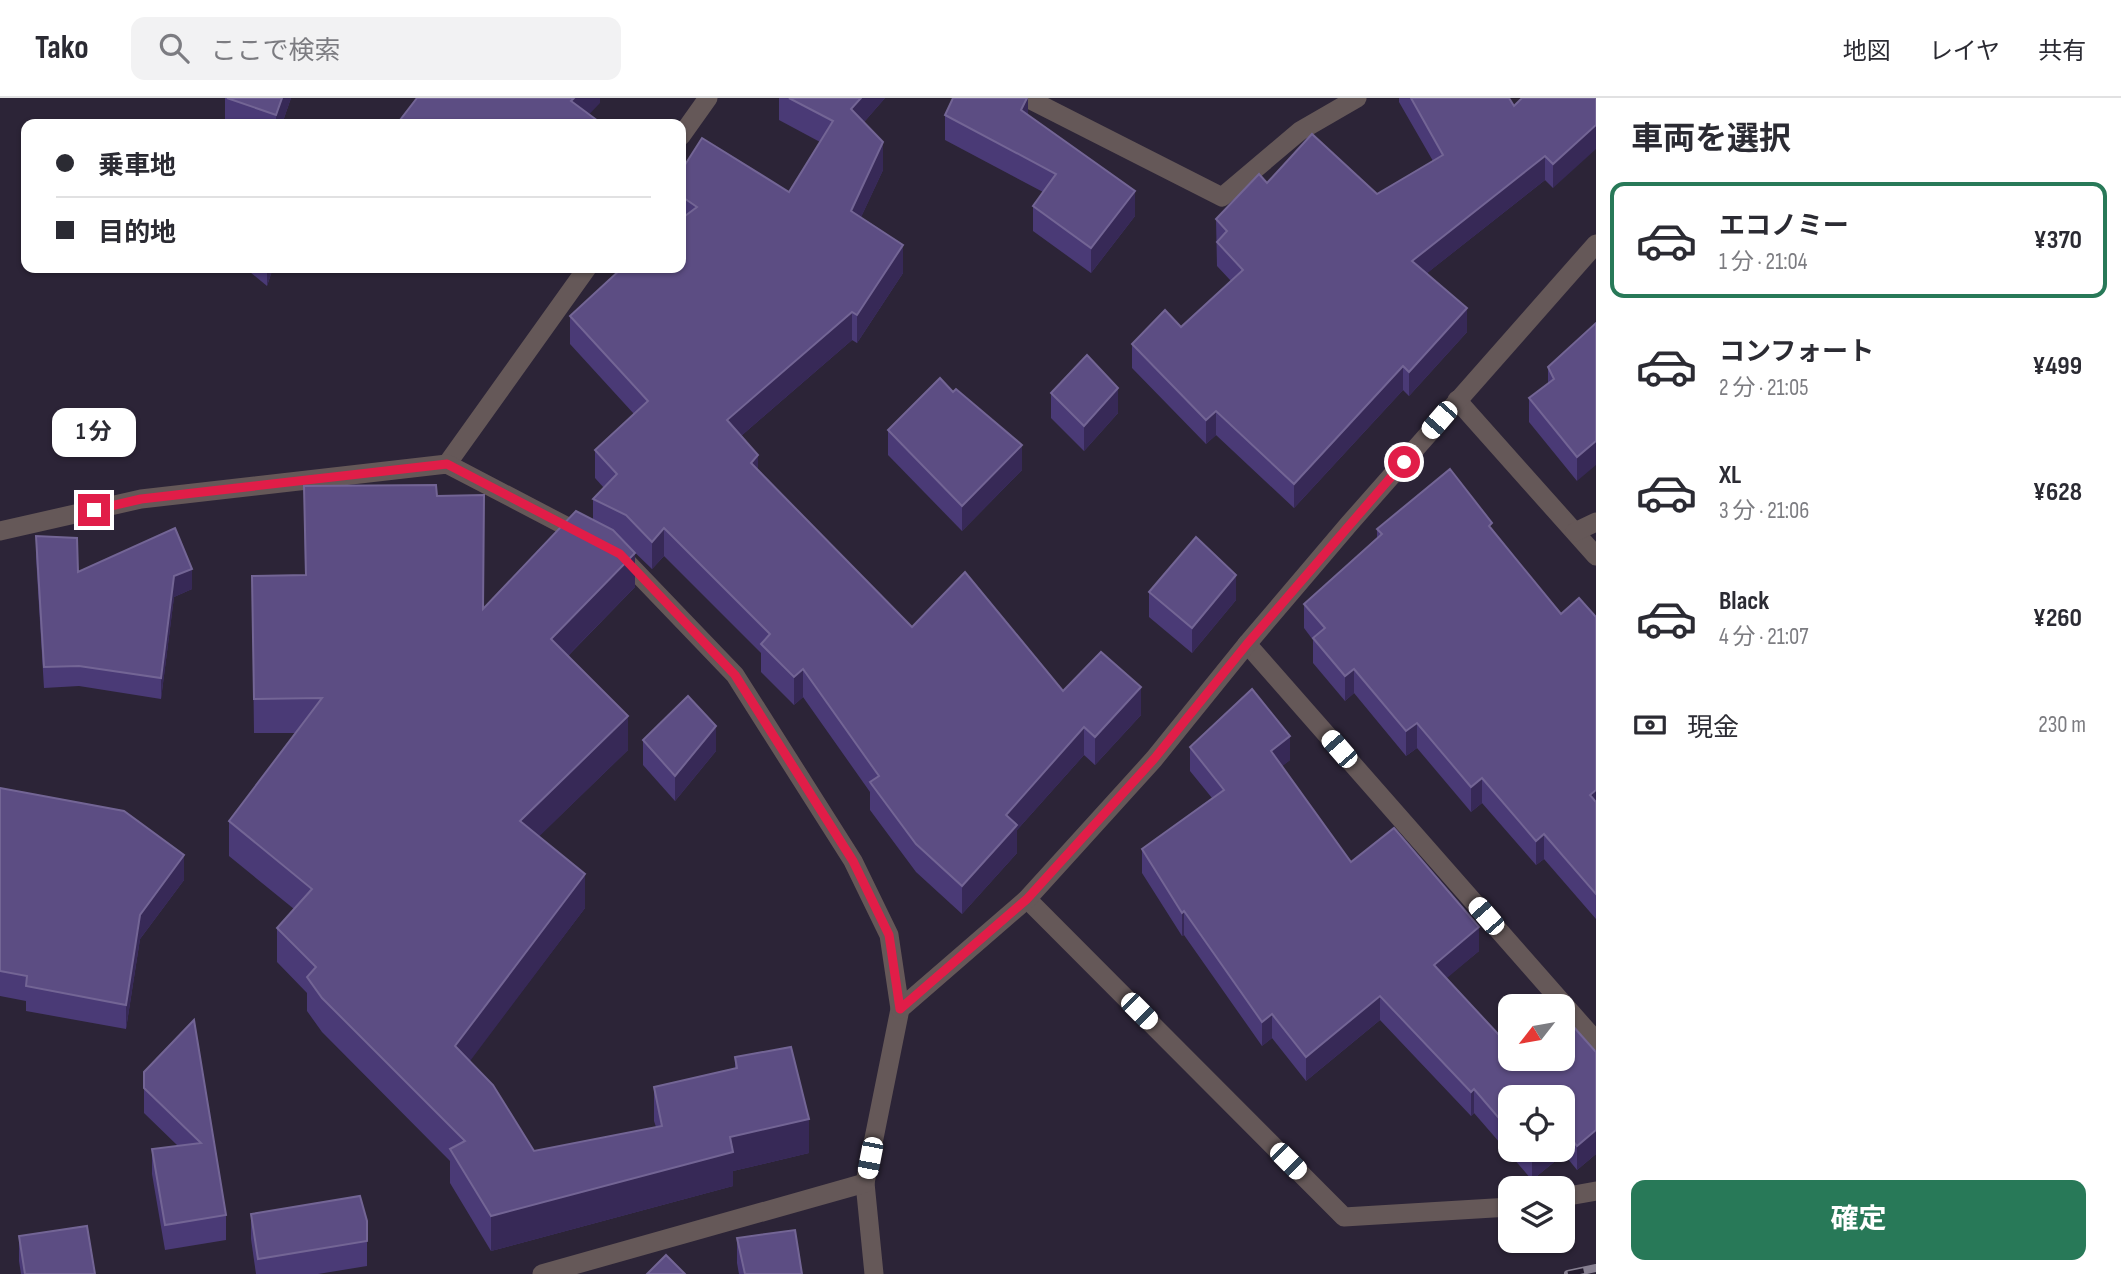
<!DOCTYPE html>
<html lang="ja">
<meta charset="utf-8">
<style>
:root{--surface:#fff;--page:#f2f2f3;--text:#2b2b33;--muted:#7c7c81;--line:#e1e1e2;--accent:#287958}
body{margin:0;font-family:"Sofia Sans Condensed","Noto Sans JP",sans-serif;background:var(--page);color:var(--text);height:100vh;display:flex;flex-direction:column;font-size:26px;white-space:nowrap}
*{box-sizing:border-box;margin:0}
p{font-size:23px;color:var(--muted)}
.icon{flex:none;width:38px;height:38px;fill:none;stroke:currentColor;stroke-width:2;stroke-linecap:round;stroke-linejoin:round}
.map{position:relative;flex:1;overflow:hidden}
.drawer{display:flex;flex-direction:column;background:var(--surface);width:525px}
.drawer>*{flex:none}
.banner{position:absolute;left:21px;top:21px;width:665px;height:154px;border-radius:14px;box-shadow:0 2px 5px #0004;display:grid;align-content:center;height:154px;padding:0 35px;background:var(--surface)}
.needle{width:46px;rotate:239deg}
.fabs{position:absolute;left:1498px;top:896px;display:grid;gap:14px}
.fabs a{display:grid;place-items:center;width:77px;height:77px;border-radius:14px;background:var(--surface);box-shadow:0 2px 5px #0004;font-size:35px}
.end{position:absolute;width:32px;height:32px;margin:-16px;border:9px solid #e11d48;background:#fff;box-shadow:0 0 0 4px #fff}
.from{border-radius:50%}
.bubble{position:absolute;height:49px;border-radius:14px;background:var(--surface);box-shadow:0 2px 5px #0004;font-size:23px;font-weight:700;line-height:49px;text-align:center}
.car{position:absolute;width:21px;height:42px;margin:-21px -10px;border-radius:9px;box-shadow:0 0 5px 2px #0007;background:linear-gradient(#fff 24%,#345 0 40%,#fff 0 76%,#345 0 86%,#fff 0)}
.banner b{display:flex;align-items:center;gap:24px;height:66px;font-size:26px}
.banner b+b{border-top:2px solid var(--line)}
.banner i{width:18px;height:18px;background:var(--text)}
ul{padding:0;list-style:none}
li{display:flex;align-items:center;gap:21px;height:116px;margin:0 14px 10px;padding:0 21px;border:4px solid transparent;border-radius:14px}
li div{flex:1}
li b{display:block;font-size:26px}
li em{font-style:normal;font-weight:700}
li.current{border-color:var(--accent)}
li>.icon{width:63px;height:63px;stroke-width:1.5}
h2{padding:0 35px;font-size:32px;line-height:84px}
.pay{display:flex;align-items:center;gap:18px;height:77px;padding:0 35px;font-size:26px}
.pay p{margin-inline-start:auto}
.button{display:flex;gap:14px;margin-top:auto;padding:14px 35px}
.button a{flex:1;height:80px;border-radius:14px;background:var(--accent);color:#fff;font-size:28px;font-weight:700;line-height:80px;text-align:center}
header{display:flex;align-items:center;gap:42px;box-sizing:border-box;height:98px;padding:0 35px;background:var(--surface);border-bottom:2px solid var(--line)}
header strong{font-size:33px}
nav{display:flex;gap:38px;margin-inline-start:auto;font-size:24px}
.search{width:490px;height:63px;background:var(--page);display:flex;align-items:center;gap:18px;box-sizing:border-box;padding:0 24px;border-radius:14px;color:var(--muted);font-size:26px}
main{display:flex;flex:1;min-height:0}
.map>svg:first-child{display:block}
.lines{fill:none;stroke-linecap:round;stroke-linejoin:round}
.minor{stroke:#655858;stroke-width:19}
.rail-casing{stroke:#867f90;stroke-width:8}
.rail{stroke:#221a2d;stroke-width:5;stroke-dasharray:16;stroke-linecap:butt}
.wall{fill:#4a3a76;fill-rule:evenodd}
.shaded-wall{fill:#372957}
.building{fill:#5c4d83;stroke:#736595;stroke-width:2}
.route{stroke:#e11d48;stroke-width:9}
</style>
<header>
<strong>Tako</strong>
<div class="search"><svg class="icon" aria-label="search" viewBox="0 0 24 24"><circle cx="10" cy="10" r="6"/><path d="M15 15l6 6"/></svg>ここで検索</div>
<nav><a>地図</a><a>レイヤ</a><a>共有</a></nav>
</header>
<main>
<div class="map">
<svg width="1596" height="1176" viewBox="0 0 1596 1176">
<rect width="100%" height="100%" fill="#2c2437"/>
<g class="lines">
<!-- minor -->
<g class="minor">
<path d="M1027,0L1222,99L1300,33L1357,0"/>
<path d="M681,38L708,0"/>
<path d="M1457,302L1596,458"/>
<path d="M447,366L587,170"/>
<path d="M0,433L141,401L447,366L585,438"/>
<path d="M1575,434L1596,424"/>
<path d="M618,455L735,577L853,763L889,837L900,911L865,1085L874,1176"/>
<path d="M1247,546L1596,943"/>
<path d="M1027,801L1344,1119L1510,1109"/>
<path d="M900,911L1027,801L1154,661L1247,546L1349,426L1596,146"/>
<path d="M1563,1099L1596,1093"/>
<path d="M542,1176L865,1085"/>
</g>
<defs>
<path id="rail" d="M1568,1176L1596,1170"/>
</defs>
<!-- rail casing -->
<use href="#rail" class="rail-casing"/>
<!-- rail -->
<use href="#rail" class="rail"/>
</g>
<!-- wall -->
<g class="wall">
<path d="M225,0H291L282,26H230L225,24Z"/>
<path d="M779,0H885L864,24L883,72L861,119L903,175L857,245L852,242L741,338L758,372L912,529L1063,593L1141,617L1095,667L1084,657L1017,732V755L962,816L916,774L870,712V694L803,599L794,607L761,574V555L664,458L652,471L625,445L635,489L568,558L628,652L539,738L585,810L469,963L534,1053L656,1029L654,1023V989L735,970V959L809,1055L733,1073V1088L491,1153L450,1085V1063L322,934L307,913V895L277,864V830L294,811L229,758V723L296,635H254L252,478H305L304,388L437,398L483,511L593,422V401L604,390L595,380V352L634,316L570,246V218L681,170V73L789,94L820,44L779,22Z"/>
<path d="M1399,0H1509L1514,8L1596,0L1553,90L1545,82L1427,175L1467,234L1409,298L1403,292L1294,410L1216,337L1206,346L1132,270V246L1181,229L1231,183L1217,168L1216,121L1267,85L1377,96L1433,63L1399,4Z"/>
<path d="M945,17L1028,18L1135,118L1091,175L1033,133V108L1043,94L945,42Z"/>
<path d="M245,170H273L267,188Z"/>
<path d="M1596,225L1577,383L1529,324V300L1548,286V269Z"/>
<path d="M953,294L1022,372L962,433L888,357V332Z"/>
<path d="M1051,295L1118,315L1084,353L1051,320Z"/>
<path d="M1377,431L1492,433L1561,516L1596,519V821L1544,761L1536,767L1482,705L1471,714L1417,650L1406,658L1354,595L1345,603L1313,565V542L1304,530V506L1377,440Z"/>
<path d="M36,438L78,474L192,491L174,499L161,601L79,588L44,590L36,459Z"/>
<path d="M1149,494L1236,502L1192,555L1149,519Z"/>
<path d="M643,642L716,653L675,703L643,667Z"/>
<path d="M1190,649L1290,662L1282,668L1351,764L1479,853L1446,880L1510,961H1563L1596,954V1056L1577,1072L1564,1056L1532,1082L1474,1015L1471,1018L1380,922L1306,983L1272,940L1262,948L1184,837L1182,838L1142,775V751L1212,700L1190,673ZM1510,999L1563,1052H1510Z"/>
<path d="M0,690L184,782L140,841L126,931L26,913V903L0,898Z"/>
<path d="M194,922L226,1117V1142L165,1152L152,1076V1051L178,1048L144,1015V974Z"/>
<path d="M251,1116L367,1123V1168L318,1176H256L251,1141Z"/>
<path d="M19,1138L95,1176H21L19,1163Z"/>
<path d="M737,1140L802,1176H739L737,1165Z"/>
</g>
<!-- shaded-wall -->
<g class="shaded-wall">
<path d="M282,0H291L282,26H276V17Z"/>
<path d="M574,0H600V5L580,26L571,3Z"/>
<path d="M861,0H885L851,39V11Z"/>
<path d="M1028,0V24L1021,12Z"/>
<path d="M1596,27V51L1553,90V66Z"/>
<path d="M883,44V72L851,141V113Z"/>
<path d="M1545,58V82L1412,187V163Z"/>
<path d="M1135,93V118L1091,175V150Z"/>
<path d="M903,147V175L857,245V217Z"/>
<path d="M267,170H273L267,188Z"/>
<path d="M1467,210V234L1409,298V274Z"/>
<path d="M852,214V242L727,350V322Z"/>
<path d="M1403,268V292L1294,410V386Z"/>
<path d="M1118,290V315L1084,353V328Z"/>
<path d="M1216,313V337L1206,346V322Z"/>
<path d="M1596,343V367L1577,383V359Z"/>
<path d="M1022,347V372L962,433V408Z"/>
<path d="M758,357V385L751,365Z"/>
<path d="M664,430V458L652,471V444Z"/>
<path d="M635,455V489L551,575V541Z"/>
<path d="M192,471V491L174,499L161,601V580L174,478Z"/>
<path d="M1236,477V502L1192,555V530Z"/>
<path d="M803,571V599L794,607V579Z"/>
<path d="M1354,571V595L1345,603V578Z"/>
<path d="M1141,589V617L1095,667V639Z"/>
<path d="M628,618V652L520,757V723Z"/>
<path d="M1417,625V650L1406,658V633Z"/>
<path d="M716,628V653L675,703V678Z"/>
<path d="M1084,629V657L1017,732V755L962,816V788L1006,717Z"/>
<path d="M1290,638V662L1271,677V653Z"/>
<path d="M1482,680V705L1471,714V689Z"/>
<path d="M1596,692V717L1590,697Z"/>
<path d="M1544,736V761L1536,767V743Z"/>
<path d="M184,757V782L140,841L126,931V907L140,817Z"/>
<path d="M585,776V810L455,983V948Z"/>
<path d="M1184,813V837L1182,838V815Z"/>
<path d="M1479,829V853L1434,891V867Z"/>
<path d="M1380,898V922L1306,983V959Z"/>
<path d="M1272,916V940L1262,948V924Z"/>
<path d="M1474,991V1015L1471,1018V994Z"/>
<path d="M809,1021V1055L733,1073V1088L491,1153V1118L730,1039Z"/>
<path d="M1564,1032V1056L1532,1082V1058L1540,1052H1563V1033Z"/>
<path d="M1596,1032V1056L1577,1072V1048Z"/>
</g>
<!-- building -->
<g class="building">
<path d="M227,0H282L276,17Z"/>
<path d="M417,0H574L571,3L602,26H515L512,23L509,26H397Z"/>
<path d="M789,0H861L851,11L883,44L851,113L903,147L857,217L852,214L727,322L758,357L751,365L912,529L965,474L1063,593L1101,554L1141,589L1095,639L1084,629L1006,717L1017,727L962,788L916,746L870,684L879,678L803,571L794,579L761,546L770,536L664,430L652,444L626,417L593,401L617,376L595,352L648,303L570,218L622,170H681V121L697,109L681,98V73L702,40L789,94L833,23Z"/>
<path d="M953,0H1027L1021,12L1135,93L1091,150L1033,108L1056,76L945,17Z"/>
<path d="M1411,0H1509L1514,8L1522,0H1596V27L1553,66L1545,58L1412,163L1467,210L1409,274L1403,268L1294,386L1216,313L1206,322L1132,246L1165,212L1181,229L1243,172L1217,144L1227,133L1216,121L1259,76L1267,85L1312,36L1377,96L1443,57Z"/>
<path d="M1596,225V343L1577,359L1529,300L1554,281L1548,269Z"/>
<path d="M1087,257L1118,290L1084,328L1051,295Z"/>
<path d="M940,280L953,294L956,291L1022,347L962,408L888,332Z"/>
<path d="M1450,371L1492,425L1489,428L1561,516L1579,500L1596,519V692L1590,697L1596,704V796L1544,736L1536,743L1482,680L1471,689L1417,625L1406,633L1354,571L1345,578L1313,540L1325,530L1304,506L1382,436L1377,431Z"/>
<path d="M436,387L437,398L484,397L483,511L576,413L613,432L635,455L551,541L628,618L520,723L585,776L455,948L493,987L534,1053L662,1028L654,989L737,970L735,959L791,949L809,1021L730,1039L733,1054L491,1118L450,1051L465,1043L322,900L307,879L316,869L277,830L312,791L229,723L322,600L254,601L252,478L306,477L304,388Z"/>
<path d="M175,430L192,471L174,478L161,580L79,568L44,569L36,438L77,440L78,474Z"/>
<path d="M1196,439L1236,477L1192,530L1149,494Z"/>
<path d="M1252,591L1290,638L1271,653L1351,764L1394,730L1479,829L1434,867L1499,937L1505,930L1510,936V961H1563V935L1572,927L1596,954V1032L1577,1048L1564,1032L1563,1033V999H1510V1033L1474,991L1471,994L1380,898L1306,959L1272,916L1262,924L1184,813L1182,815L1142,751L1224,692L1190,649Z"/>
<path d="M688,598L716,628L675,678L643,642Z"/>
<path d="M0,690L124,713L184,757L140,817L126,907L26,888L27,878L0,873Z"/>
<path d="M194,922L226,1117L165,1127L152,1051L201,1045L144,990V974Z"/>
<path d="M1526,1052H1540L1532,1058Z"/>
<path d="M360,1098L367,1123V1143L258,1161L251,1116Z"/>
<path d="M87,1128L95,1176H25L19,1138Z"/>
<path d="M795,1132L802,1176H745L737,1140Z"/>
<path d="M666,1157L685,1176H647Z"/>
</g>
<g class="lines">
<!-- route -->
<path class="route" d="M94,412L141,401L447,366L620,456L735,577L853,763L889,837L900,911L1027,801L1154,661L1247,546L1404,364"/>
</g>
</svg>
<div class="fabs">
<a><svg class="needle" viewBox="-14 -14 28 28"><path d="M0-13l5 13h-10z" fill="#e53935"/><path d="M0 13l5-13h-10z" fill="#7c7c81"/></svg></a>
<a><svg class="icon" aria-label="locate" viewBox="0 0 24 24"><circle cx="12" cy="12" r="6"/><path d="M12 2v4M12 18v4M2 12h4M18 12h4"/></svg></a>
<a><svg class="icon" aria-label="layers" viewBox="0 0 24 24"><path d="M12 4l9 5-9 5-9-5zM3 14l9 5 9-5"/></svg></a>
</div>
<i class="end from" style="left:1404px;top:364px"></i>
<i class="end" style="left:94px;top:412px"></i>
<div class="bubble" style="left:52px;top:310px;width:84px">1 分</div>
<i class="car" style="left:1439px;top:322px;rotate:221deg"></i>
<i class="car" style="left:1339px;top:651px;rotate:319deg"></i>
<i class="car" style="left:1486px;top:818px;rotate:319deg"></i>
<i class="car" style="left:1139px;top:913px;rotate:135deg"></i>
<i class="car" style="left:870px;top:1060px;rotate:191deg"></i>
<i class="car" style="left:1288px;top:1063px;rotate:135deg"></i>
<div class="banner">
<b><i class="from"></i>乗車地</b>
<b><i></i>目的地</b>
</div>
</div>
<section class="drawer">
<h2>車両を選択</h2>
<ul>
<li class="current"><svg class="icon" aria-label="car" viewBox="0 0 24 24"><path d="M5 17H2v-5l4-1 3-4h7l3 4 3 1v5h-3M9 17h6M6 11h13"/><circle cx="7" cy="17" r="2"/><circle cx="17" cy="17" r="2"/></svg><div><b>エコノミー</b><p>1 分 · 21:04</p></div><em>¥370</em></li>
<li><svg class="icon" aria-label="car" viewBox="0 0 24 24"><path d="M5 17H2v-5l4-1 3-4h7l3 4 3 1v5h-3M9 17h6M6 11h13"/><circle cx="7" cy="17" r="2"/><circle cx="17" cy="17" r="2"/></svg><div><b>コンフォート</b><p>2 分 · 21:05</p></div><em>¥499</em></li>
<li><svg class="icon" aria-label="car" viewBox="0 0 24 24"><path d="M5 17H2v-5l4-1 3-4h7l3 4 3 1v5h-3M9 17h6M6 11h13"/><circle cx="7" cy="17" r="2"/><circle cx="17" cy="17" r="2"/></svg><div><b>XL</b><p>3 分 · 21:06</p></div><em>¥628</em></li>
<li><svg class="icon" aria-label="car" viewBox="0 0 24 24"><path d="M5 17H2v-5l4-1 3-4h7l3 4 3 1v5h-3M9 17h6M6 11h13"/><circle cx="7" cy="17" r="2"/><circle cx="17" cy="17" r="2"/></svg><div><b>Black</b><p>4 分 · 21:07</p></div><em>¥260</em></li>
</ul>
<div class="pay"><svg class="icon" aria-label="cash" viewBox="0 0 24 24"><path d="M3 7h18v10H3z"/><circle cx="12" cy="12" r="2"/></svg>現金<p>230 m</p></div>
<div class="button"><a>確定</a></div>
</section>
</main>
